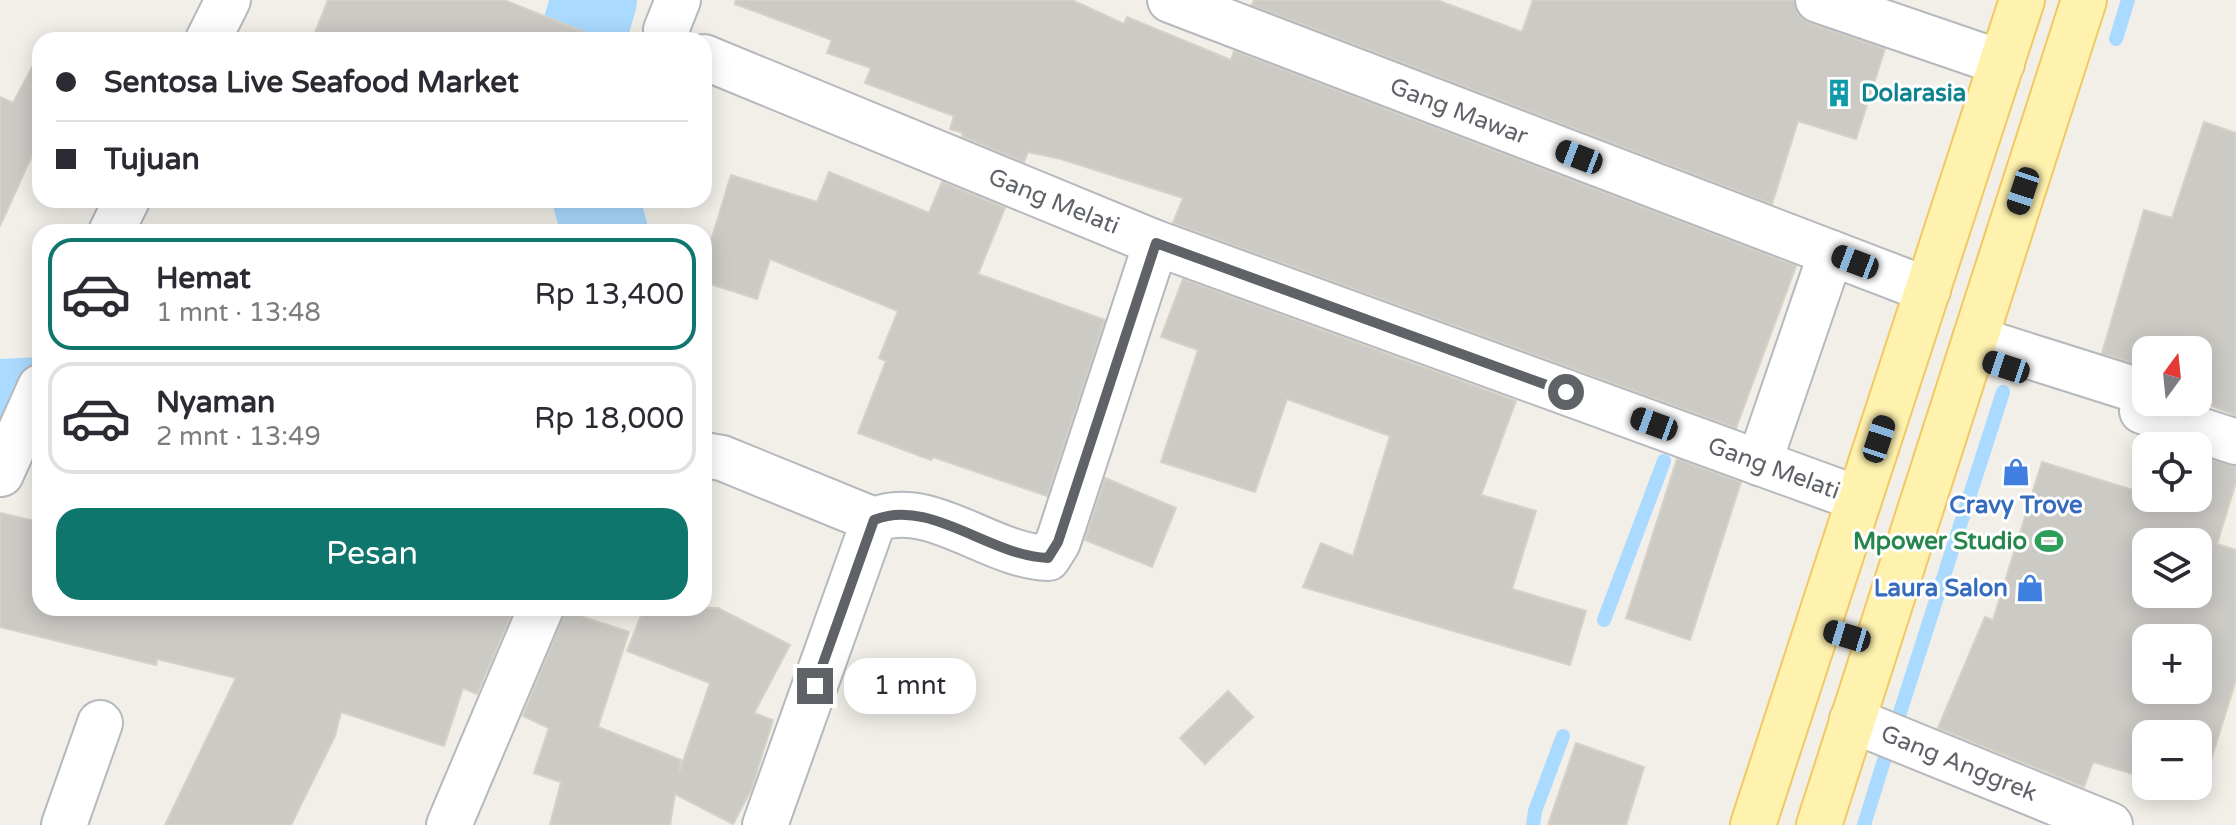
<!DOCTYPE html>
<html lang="id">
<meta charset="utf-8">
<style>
:root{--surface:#fff;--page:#f2f2f3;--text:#2b2b33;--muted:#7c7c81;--line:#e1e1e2;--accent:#0f766e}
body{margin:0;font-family:"Varela Round",sans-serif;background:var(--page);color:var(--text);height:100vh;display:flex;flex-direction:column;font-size:30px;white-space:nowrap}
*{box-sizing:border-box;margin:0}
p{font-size:26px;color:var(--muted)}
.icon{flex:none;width:44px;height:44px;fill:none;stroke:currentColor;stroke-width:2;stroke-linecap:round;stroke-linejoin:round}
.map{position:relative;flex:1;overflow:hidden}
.sheet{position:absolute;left:32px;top:224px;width:680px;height:392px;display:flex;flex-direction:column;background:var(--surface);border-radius:24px;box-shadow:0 4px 20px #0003}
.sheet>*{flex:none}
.hud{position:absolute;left:32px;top:32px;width:680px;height:176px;border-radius:24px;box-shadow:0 4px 20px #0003;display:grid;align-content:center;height:176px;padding:0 24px;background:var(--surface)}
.needle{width:52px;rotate:15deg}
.buttons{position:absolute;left:2132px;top:336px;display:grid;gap:16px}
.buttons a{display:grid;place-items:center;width:80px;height:80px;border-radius:16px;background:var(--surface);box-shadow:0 4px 20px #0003;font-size:40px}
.end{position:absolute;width:36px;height:36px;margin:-18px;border:10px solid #5f6368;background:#fff;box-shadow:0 0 0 4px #fff}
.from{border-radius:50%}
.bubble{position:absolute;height:56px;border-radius:24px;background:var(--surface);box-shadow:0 4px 20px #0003;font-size:26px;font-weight:600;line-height:56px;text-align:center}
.car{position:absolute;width:24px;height:48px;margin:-24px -12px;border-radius:10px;box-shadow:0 0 6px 2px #0007;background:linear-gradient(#222 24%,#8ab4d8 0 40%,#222 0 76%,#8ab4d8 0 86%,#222 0)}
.hud b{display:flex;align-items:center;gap:28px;height:76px;font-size:30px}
.hud b+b{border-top:2px solid var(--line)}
.hud i{width:20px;height:20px;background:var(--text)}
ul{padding:14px 0 0;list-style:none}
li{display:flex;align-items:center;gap:24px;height:112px;margin:0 16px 12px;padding:0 8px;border:4px solid var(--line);border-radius:24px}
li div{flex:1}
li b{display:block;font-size:30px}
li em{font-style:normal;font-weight:600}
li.current{border-color:var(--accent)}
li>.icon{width:72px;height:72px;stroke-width:1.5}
.action{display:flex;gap:16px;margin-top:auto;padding:16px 24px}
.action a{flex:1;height:92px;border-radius:24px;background:var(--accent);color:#fff;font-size:32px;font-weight:600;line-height:92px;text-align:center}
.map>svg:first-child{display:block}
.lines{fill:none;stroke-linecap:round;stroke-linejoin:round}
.stream{stroke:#aadaff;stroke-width:14}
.river{stroke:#aadaff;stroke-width:86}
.building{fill:#cccac5;stroke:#d6d1c6;stroke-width:2;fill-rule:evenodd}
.minor-casing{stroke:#b5b8bc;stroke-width:48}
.major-casing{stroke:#f2c960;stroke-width:48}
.minor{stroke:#fff;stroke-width:44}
.major{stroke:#fff2af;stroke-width:44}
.route{stroke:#5f6368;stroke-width:10}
.labels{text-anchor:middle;stroke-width:6;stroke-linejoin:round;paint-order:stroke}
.culture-label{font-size:24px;font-weight:bold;fill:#0d838f;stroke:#fff;text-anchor:start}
.street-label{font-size:24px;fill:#5f6368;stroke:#fff}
.shop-label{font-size:24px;font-weight:bold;fill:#366cbe;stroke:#fff}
.leisure-label{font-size:24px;font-weight:bold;fill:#27864d;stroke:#fff;text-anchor:end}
</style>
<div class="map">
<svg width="2236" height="825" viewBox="0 0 2236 825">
<rect width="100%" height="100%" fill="#f1efe8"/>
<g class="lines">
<!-- stream -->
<g class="stream">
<path d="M2116,39L2128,0"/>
<path d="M1604,620L1664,461"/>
<path d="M1896,725L2003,392"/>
<path d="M1533,825L1535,811L1563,736"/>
<path d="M1864,825L1886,754"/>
</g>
<!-- river -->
<g class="river">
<path d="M582,40L594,0"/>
<path d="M596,200L605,232"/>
<path d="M0,402L40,400"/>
</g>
</g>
<!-- building -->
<g class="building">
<path d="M328,0H504L599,38L312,40Z"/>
<path d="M736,0H1072L1124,24L1127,17L1231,60L1234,51L1796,266L1736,428L1173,223L1183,198L1061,159L1028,152L1024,162L962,136L963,133L950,129L954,116L865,83L871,68L827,53L832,40L735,4Z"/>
<path d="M1254,0H1437L1522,32L1533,0H1794L1799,16L1809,23L1885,49L1856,139L1798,121L1772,204L1252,5Z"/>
<path d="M40,52V138L0,226V97L13,103Z"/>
<path d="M2204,122L2236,133V416L2198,400V350H2146V367L2102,353L2144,210L2172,218Z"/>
<path d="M829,172L929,213L942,182L1005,208L978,274L1105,320L1047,496L933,457L931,460L858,433L886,361L879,358L898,311L770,259L757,299L704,282V264L731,175L817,202Z"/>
<path d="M1183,279L1516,401L1481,495L1536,511L1512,589L1586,611L1570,665L1303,587L1321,543L1353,556L1390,436L1287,399L1255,492L1161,462L1198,350L1161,337Z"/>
<path d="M2205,458L2236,466V482L2217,544L2236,550V680L2200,795L2170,786H2198V734H2146V778L2093,762L2084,787L1938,728L1985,617L1993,620L2042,462L2146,494V498H2160L2190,507L2193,498H2198V480ZM2146,542H2198V594H2146ZM2146,638H2198V690H2146Z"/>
<path d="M1677,459L1741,482L1690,640L1626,618Z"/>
<path d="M1105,478L1176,508L1152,567L1085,540Z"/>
<path d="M0,513L40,522V608H514L477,694L463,688L444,746L341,712L335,736L291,825H165L236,678L157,659L156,665L0,627Z"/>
<path d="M644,608H718L790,645L754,713L773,720L751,790L733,824L675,794L670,825H550L561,782L534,773L549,728L523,716L565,611L629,632L598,727L681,760L679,773L710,683L627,651Z"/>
<path d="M1228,691L1253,717L1205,764L1180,738Z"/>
<path d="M1576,743L1644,767L1626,825H1548Z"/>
</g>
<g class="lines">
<defs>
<g id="minor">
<path d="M1170,0L1928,290"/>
<path d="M1818,0L2002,63"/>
<path d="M208,40L228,0"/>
<path d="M669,40L666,30L678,0"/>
<path d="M704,57L1156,243L1859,499"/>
<path d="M111,232L127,200"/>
<path d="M1975,339L2146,393"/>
<path d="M2142,411L2236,442"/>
<path d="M704,455L722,458L874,520"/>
<path d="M1759,463L1831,253"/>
<path d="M1,474L40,387"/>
<path d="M1852,720L2110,825"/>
<path d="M64,825L100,723"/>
<path d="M449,825L541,608"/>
<path d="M765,825L874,520C930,497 989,556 1048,558L1058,542L1156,243"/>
</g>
<g id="major">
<path d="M1753,825L2022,0"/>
<path d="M1819,825L2084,0"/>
</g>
</defs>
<!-- minor casing -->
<use href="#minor" class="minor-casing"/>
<!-- major casing -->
<use href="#major" class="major-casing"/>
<!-- minor -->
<use href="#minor" class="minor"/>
<!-- major -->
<use href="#major" class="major"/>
</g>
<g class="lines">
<!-- route -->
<path class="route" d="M815,686L874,520C930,497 989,556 1048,558L1058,542L1156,243L1566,392"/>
</g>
<!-- icons -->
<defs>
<symbol id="building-bare" viewBox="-9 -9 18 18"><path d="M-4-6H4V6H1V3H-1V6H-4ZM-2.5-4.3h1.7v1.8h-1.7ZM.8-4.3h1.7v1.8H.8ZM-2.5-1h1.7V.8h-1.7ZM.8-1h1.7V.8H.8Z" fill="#0f9aa8" stroke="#fff" stroke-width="2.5" paint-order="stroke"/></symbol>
<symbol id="shop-bare" viewBox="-9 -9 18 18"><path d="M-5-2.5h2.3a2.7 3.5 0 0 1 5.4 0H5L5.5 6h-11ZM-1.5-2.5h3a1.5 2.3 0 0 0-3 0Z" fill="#3f7fe0" stroke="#fff" stroke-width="2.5" paint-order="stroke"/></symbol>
<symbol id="stadium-bare" viewBox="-9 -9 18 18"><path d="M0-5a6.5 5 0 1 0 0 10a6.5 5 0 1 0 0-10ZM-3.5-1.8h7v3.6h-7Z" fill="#2e9e5b" stroke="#fff" stroke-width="2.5" paint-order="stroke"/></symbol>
</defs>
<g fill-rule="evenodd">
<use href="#building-bare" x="1819" y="73" width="40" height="40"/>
<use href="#shop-bare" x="1996" y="452" width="40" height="40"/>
<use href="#stadium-bare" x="2029" y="521" width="40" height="40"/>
<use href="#shop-bare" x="2010" y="568" width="40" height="40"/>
</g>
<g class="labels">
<!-- culture labels -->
<g class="culture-label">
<text x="1861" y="101">Dolarasia</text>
</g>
<!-- street labels -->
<g class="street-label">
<text transform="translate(1459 111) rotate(21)" y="8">Gang Mawar</text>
<text transform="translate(1054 201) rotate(22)" y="8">Gang Melati</text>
<text transform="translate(1774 468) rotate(20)" y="8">Gang Melati</text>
<text transform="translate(1959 763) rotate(22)" y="8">Gang Anggrek</text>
</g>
<!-- shop labels -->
<g class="shop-label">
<text x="2016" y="513">Cravy Trove</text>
<text x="2008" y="596" text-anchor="end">Laura Salon</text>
</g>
<!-- leisure labels -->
<g class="leisure-label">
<text x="2027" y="549">Mpower Studio</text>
</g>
</g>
</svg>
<div class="buttons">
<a><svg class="needle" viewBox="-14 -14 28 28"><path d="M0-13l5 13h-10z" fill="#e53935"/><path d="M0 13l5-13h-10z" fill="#7c7c81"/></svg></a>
<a><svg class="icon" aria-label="locate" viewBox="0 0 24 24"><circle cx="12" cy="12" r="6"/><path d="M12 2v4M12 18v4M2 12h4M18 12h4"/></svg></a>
<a><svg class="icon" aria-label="layers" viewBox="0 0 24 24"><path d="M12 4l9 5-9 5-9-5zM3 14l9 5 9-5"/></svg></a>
<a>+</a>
<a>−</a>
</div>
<i class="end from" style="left:1566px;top:392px"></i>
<i class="end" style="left:815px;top:686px"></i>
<div class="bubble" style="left:844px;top:658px;width:132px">1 mnt</div>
<i class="car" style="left:1579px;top:157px;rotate:291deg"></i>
<i class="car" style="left:2023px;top:191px;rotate:198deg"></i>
<i class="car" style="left:1855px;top:262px;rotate:291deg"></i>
<i class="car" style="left:2006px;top:367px;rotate:288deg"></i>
<i class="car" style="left:1654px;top:424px;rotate:290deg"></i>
<i class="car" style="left:1879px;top:439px;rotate:18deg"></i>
<i class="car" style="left:1847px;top:636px;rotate:287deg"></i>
<div class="hud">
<b><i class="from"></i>Sentosa Live Seafood Market</b>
<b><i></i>Tujuan</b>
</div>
<section class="sheet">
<ul>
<li class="current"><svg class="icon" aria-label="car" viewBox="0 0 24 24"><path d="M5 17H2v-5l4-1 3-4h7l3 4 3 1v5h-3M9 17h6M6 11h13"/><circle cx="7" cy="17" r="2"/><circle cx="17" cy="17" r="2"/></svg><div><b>Hemat</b><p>1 mnt · 13:48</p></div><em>Rp 13,400</em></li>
<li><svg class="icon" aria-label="car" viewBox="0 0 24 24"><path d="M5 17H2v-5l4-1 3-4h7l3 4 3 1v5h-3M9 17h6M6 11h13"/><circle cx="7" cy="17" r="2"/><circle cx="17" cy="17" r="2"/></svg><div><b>Nyaman</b><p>2 mnt · 13:49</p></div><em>Rp 18,000</em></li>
</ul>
<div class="action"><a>Pesan</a></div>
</section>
</div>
